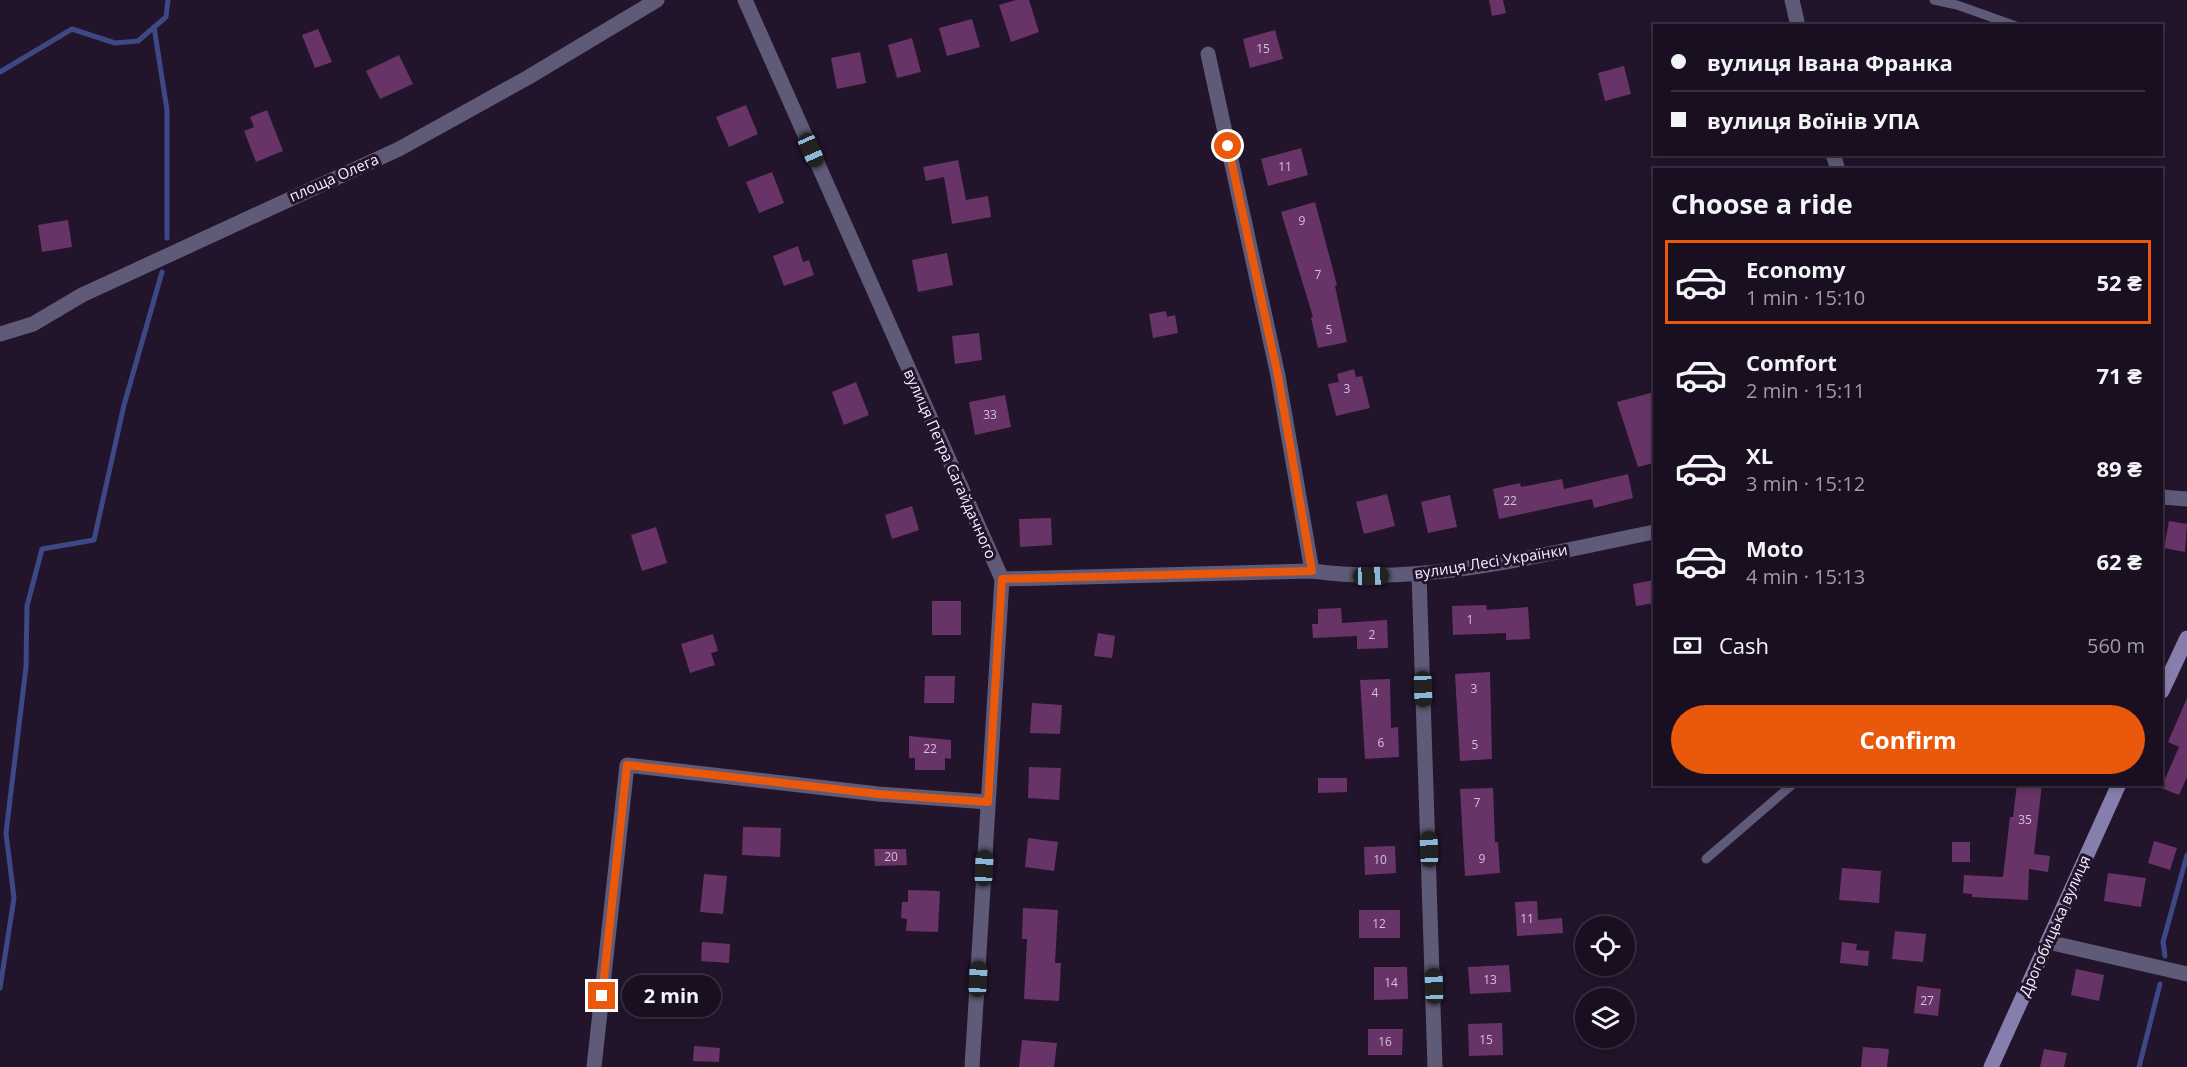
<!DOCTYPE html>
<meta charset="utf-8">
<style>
:root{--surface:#190f20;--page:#261d2d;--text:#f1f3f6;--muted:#9f9ca5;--line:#372f3e;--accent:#ea580c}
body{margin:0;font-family:"Open Sans",sans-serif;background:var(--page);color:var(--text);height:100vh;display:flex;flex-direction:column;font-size:22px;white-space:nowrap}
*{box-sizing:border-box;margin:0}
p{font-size:20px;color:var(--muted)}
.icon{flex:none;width:33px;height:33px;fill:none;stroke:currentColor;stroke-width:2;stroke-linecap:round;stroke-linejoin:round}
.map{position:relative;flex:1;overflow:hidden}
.drawer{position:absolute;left:1653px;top:168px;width:510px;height:618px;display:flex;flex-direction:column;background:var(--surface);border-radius:0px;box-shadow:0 3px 9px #0003,0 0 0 2px var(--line)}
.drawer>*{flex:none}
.top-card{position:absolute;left:1653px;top:24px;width:510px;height:132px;border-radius:0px;box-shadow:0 3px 9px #0003,0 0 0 2px var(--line);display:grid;align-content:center;height:132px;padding:0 18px;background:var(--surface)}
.buttons{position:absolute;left:1575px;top:916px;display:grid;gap:12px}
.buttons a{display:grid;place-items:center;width:60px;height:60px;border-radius:50%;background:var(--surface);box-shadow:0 3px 9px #0003,0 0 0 2px var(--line);font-size:30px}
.end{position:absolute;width:27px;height:27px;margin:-14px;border:8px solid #ea580c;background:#fff;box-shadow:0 0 0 3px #fff}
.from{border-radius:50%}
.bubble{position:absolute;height:42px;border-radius:21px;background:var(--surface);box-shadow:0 3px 9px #0003,0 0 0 2px var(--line);font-size:20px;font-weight:700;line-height:42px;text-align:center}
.car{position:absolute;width:18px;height:36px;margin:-18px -9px;border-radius:8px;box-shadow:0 0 4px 2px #0007;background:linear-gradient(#222 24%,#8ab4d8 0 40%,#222 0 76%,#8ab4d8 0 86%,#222 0)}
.top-card b{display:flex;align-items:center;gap:21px;height:57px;font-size:22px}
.top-card b+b{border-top:2px solid var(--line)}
.top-card i{width:15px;height:15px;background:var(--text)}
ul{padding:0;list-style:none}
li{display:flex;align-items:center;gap:18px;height:84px;margin:0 12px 9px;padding:0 6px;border:3px solid transparent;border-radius:0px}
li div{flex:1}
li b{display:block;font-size:22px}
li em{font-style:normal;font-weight:700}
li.current{border-color:var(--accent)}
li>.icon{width:54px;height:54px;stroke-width:1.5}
h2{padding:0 18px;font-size:27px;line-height:72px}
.pay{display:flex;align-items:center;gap:15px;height:66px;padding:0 18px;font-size:22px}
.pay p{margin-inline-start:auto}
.cta{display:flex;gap:12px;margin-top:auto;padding:12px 18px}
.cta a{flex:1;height:69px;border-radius:36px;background:var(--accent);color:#fff;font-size:24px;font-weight:700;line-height:69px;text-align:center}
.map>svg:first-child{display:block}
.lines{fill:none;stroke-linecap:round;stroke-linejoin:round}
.stream{stroke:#3d4885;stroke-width:5}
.building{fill:#683467}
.lane{stroke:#5f5a77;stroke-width:9}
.street{stroke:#5f5a77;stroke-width:15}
.secondary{stroke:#867fad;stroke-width:15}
.route{stroke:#ea580c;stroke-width:8}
.labels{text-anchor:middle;stroke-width:6;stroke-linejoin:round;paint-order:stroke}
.number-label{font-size:12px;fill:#d3c0d9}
.street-label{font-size:15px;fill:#f7eeff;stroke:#21142b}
</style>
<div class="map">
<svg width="2187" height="1067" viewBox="0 0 2187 1067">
<rect width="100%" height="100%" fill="#21142b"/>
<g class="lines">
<!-- stream -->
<g class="stream">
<path d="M154,27L167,110V238"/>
<path d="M0,72L72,29L115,43L138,41L166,17L168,0"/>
<path d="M2165,956L2163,942L2187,855"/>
<path d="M0,988L14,898L6,833L26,667L27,606L42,549L94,540L124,405L162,272"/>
<path d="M2139,1067L2160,984"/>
</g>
</g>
<!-- building -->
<g class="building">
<path d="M1016,0H1029L1039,32L1011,42L999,5Z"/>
<path d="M1489,0H1503L1506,13L1492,16Z"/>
<path d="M972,19L980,47L947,56L939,28Z"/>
<path d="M318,29L332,62L315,68L302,35Z"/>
<path d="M1275,30L1283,59L1250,68L1243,39Z"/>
<path d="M912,38L921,72L897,78L888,45Z"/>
<path d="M860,52L866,83L837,89L831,58Z"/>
<path d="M399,55L413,84L380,99L366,71Z"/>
<path d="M1624,66L1631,94L1605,101L1598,73Z"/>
<path d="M746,105L758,134L729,147L716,117Z"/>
<path d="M267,110L283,151L256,162L244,131L254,127L250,117Z"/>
<path d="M1301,148L1308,175L1268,186L1261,159Z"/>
<path d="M958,160L966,200L988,196L991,217L952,224L944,177L926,181L923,167Z"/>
<path d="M772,172L784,203L759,213L746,182Z"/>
<path d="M1315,202L1337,285L1335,286L1347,342L1318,348L1311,318L1313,317L1281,212Z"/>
<path d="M68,220L72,247L42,252L38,225Z"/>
<path d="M798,246L803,262L809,260L814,275L784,286L773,256Z"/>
<path d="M947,253L953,285L918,292L912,260Z"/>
<path d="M1166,311L1167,317L1175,315L1178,333L1153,338L1149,314Z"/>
<path d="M979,333L982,360L955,364L952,336Z"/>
<path d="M1354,369L1356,377L1362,376L1370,408L1336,416L1328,384L1339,382L1337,374Z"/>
<path d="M856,382L869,415L844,425L832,392Z"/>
<path d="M1654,392V463L1638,467L1617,402Z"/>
<path d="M1005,395L1011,427L975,435L969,402Z"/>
<path d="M1628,474L1633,498L1594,508L1592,499L1499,519L1493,489L1520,483L1521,487L1562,479L1564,489Z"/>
<path d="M1387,494L1395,526L1364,534L1356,502Z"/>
<path d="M1450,495L1457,527L1428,533L1421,502Z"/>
<path d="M912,506L919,530L892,539L885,515Z"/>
<path d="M1051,518L1052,545L1020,547L1019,519Z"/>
<path d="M2169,521L2187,524L2185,552L2164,548Z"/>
<path d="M656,527L667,563L642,571L631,535Z"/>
<path d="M1654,580V603L1636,606L1633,584Z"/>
<rect x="932" y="601" width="29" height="34"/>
<path d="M1486,605L1487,610L1528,607L1530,639L1506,640V633L1453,635L1452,606Z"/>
<path d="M1341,608L1342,623L1387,620L1388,648L1357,649V636L1313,638L1312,624H1318V609Z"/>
<path d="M1098,633L1115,636L1112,658L1094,656Z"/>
<path d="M713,634L718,651L711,653L715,665L690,673L681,644Z"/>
<path d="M1490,672L1492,759L1460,761L1455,674Z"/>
<path d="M925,676H955L954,703H924Z"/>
<path d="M1390,679L1391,728L1398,727L1399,757L1365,759L1360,680Z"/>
<path d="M2187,698V777L2179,795L2161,788L2179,747L2168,742Z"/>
<path d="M1032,703L1062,705L1060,734L1030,733Z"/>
<path d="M909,736L951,740V759L945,758V770H915V758H909Z"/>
<path d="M1029,767L1061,768L1059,800L1028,798Z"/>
<path d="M1318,778H1347V792L1318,793Z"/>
<path d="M2017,784H2042L2034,854L2050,856L2048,872L2029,869L2028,900L1972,897V894L1963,893L1964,875L2003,877L2010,817H2013Z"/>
<path d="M1493,788L1495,842H1498L1500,873L1465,876L1460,789Z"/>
<path d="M743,827L781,828L780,857L742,855Z"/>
<path d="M1028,838L1058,842L1054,871L1025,867Z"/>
<path d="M2154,841L2177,848L2170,870L2148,863Z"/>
<rect x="1952" y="842" width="18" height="20"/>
<path d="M1395,846L1396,873L1365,875L1364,847Z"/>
<path d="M874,849H906L907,865L875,866Z"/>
<path d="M1842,868L1881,871L1879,903L1839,900Z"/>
<path d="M2108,873L2146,878L2141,907L2104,901Z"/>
<path d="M704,874L727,876L723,914L700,912Z"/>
<path d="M908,890L940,891L938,932L906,931L907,919L901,918L902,902H908Z"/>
<path d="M1537,901L1538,920L1562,918L1563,933L1517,936L1515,902Z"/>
<path d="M1023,908L1058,910L1055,963H1061L1059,1001L1024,999L1027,939H1022Z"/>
<rect x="1359" y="910" width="41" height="28"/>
<path d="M1895,931L1926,934L1923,962L1892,959Z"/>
<path d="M702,942L730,944L729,963L701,961Z"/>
<path d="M1842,942L1857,944L1856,950L1869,951L1868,966L1840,963Z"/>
<path d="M1509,965L1511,992L1470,994L1468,967Z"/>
<path d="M1374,967H1407L1408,999L1374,1000Z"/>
<path d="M2076,969L2104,975L2099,1001L2071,995Z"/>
<path d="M1917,986L1941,989L1938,1016L1914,1013Z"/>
<path d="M1502,1023L1503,1055L1469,1056L1468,1024Z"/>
<path d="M1368,1029H1403L1402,1055H1368Z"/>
<path d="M1022,1040L1057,1043L1054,1067H1019Z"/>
<path d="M694,1046L720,1048L719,1062L693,1061Z"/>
<path d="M1863,1047L1889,1049L1887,1067H1861Z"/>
<path d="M2044,1049L2067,1053L2064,1067H2040Z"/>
</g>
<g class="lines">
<!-- lane -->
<g class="lane">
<path d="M1934,0L1957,5L2016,26"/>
<path d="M1706,859L1793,784"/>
</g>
<!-- street -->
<g class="street">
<path d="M745,0L1002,579L972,1067"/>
<path d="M1792,0L1798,26"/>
<path d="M1208,54L1278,376L1312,571"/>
<path d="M1833,154L1838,170"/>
<path d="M0,334L33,324L82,295L399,149L527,78L657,0"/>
<path d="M2162,497L2187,499"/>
<path d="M1419,574L1435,1067"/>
<path d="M1002,579L1312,571C1424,587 1544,554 1654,532"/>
<path d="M2048,942L2187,974"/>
<path d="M594,1067L627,765L878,794L988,802"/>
</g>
<!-- secondary -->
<g class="secondary">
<path d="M2162,691L2187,638"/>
<path d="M1991,1067L2119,784"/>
</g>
</g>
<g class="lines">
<!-- route -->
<path class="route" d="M602,996L627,765L878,794L988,802L1002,579L1312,571L1278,376L1228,146"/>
</g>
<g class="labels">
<!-- number labels -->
<g class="number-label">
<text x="1263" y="53">15</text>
<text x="1285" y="171">11</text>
<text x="1302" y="225">9</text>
<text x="1318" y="279">7</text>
<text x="1329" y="334">5</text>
<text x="1347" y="393">3</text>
<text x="990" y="419">33</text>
<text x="1510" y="505">22</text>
<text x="1470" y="624">1</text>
<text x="1372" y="639">2</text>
<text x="1474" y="693">3</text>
<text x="1375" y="697">4</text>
<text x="1381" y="747">6</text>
<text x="1475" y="749">5</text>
<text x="930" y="753">22</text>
<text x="1477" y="807">7</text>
<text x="2025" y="824">35</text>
<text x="891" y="861">20</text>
<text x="1482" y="863">9</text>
<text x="1380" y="864">10</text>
<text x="1527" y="923">11</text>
<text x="1379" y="928">12</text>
<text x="1490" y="984">13</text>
<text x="1391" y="987">14</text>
<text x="1927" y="1005">27</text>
<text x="1486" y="1044">15</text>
<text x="1385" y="1046">16</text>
</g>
<!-- street labels -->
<g class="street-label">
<text transform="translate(334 178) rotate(-24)" y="5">площа Олега</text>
<text transform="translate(950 464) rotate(66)" y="5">вулиця Петра Сагайдачного</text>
<text transform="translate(1491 562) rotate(-9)" y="5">вулиця Лесі Українки</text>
<text transform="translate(2055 926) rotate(-66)" y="5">Дрогобицька вулиця</text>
</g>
</g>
</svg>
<div class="buttons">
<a><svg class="icon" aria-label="locate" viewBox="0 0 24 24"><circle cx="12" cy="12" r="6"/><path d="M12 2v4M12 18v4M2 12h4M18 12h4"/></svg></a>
<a><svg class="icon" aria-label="layers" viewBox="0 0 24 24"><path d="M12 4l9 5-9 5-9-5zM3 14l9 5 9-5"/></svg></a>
</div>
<i class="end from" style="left:1228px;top:146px"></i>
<i class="end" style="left:602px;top:996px"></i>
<div class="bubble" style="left:622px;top:975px;width:99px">2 min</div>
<i class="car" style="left:811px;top:150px;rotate:156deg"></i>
<i class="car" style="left:1371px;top:576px;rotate:88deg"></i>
<i class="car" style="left:1423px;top:689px;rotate:178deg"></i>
<i class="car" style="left:1429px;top:849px;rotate:358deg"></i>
<i class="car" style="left:984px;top:868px;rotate:3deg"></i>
<i class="car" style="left:978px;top:979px;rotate:3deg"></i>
<i class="car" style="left:1434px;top:986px;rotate:358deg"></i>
<div class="top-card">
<b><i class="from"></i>вулиця Івана Франка</b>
<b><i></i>вулиця Воїнів УПА</b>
</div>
<section class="drawer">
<h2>Choose a ride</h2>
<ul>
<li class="current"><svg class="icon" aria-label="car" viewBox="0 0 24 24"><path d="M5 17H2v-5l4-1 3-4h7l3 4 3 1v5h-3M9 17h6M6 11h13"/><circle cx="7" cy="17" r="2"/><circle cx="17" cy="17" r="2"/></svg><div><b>Economy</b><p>1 min · 15:10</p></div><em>52 ₴</em></li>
<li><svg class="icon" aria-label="car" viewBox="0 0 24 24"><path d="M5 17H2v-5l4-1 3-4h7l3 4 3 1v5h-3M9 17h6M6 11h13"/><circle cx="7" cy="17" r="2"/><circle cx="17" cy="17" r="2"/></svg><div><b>Comfort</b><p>2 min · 15:11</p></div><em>71 ₴</em></li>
<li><svg class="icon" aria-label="car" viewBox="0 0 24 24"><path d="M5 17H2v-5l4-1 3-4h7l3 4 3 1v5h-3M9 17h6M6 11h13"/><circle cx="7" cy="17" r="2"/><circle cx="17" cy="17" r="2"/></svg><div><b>XL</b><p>3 min · 15:12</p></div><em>89 ₴</em></li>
<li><svg class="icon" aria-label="car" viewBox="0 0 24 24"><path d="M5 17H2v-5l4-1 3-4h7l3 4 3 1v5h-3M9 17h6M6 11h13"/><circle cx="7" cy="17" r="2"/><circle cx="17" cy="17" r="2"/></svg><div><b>Moto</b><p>4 min · 15:13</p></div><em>62 ₴</em></li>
</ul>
<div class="pay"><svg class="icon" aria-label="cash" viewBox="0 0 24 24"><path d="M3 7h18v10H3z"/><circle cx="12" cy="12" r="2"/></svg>Cash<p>560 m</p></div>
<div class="cta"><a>Confirm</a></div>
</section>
</div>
